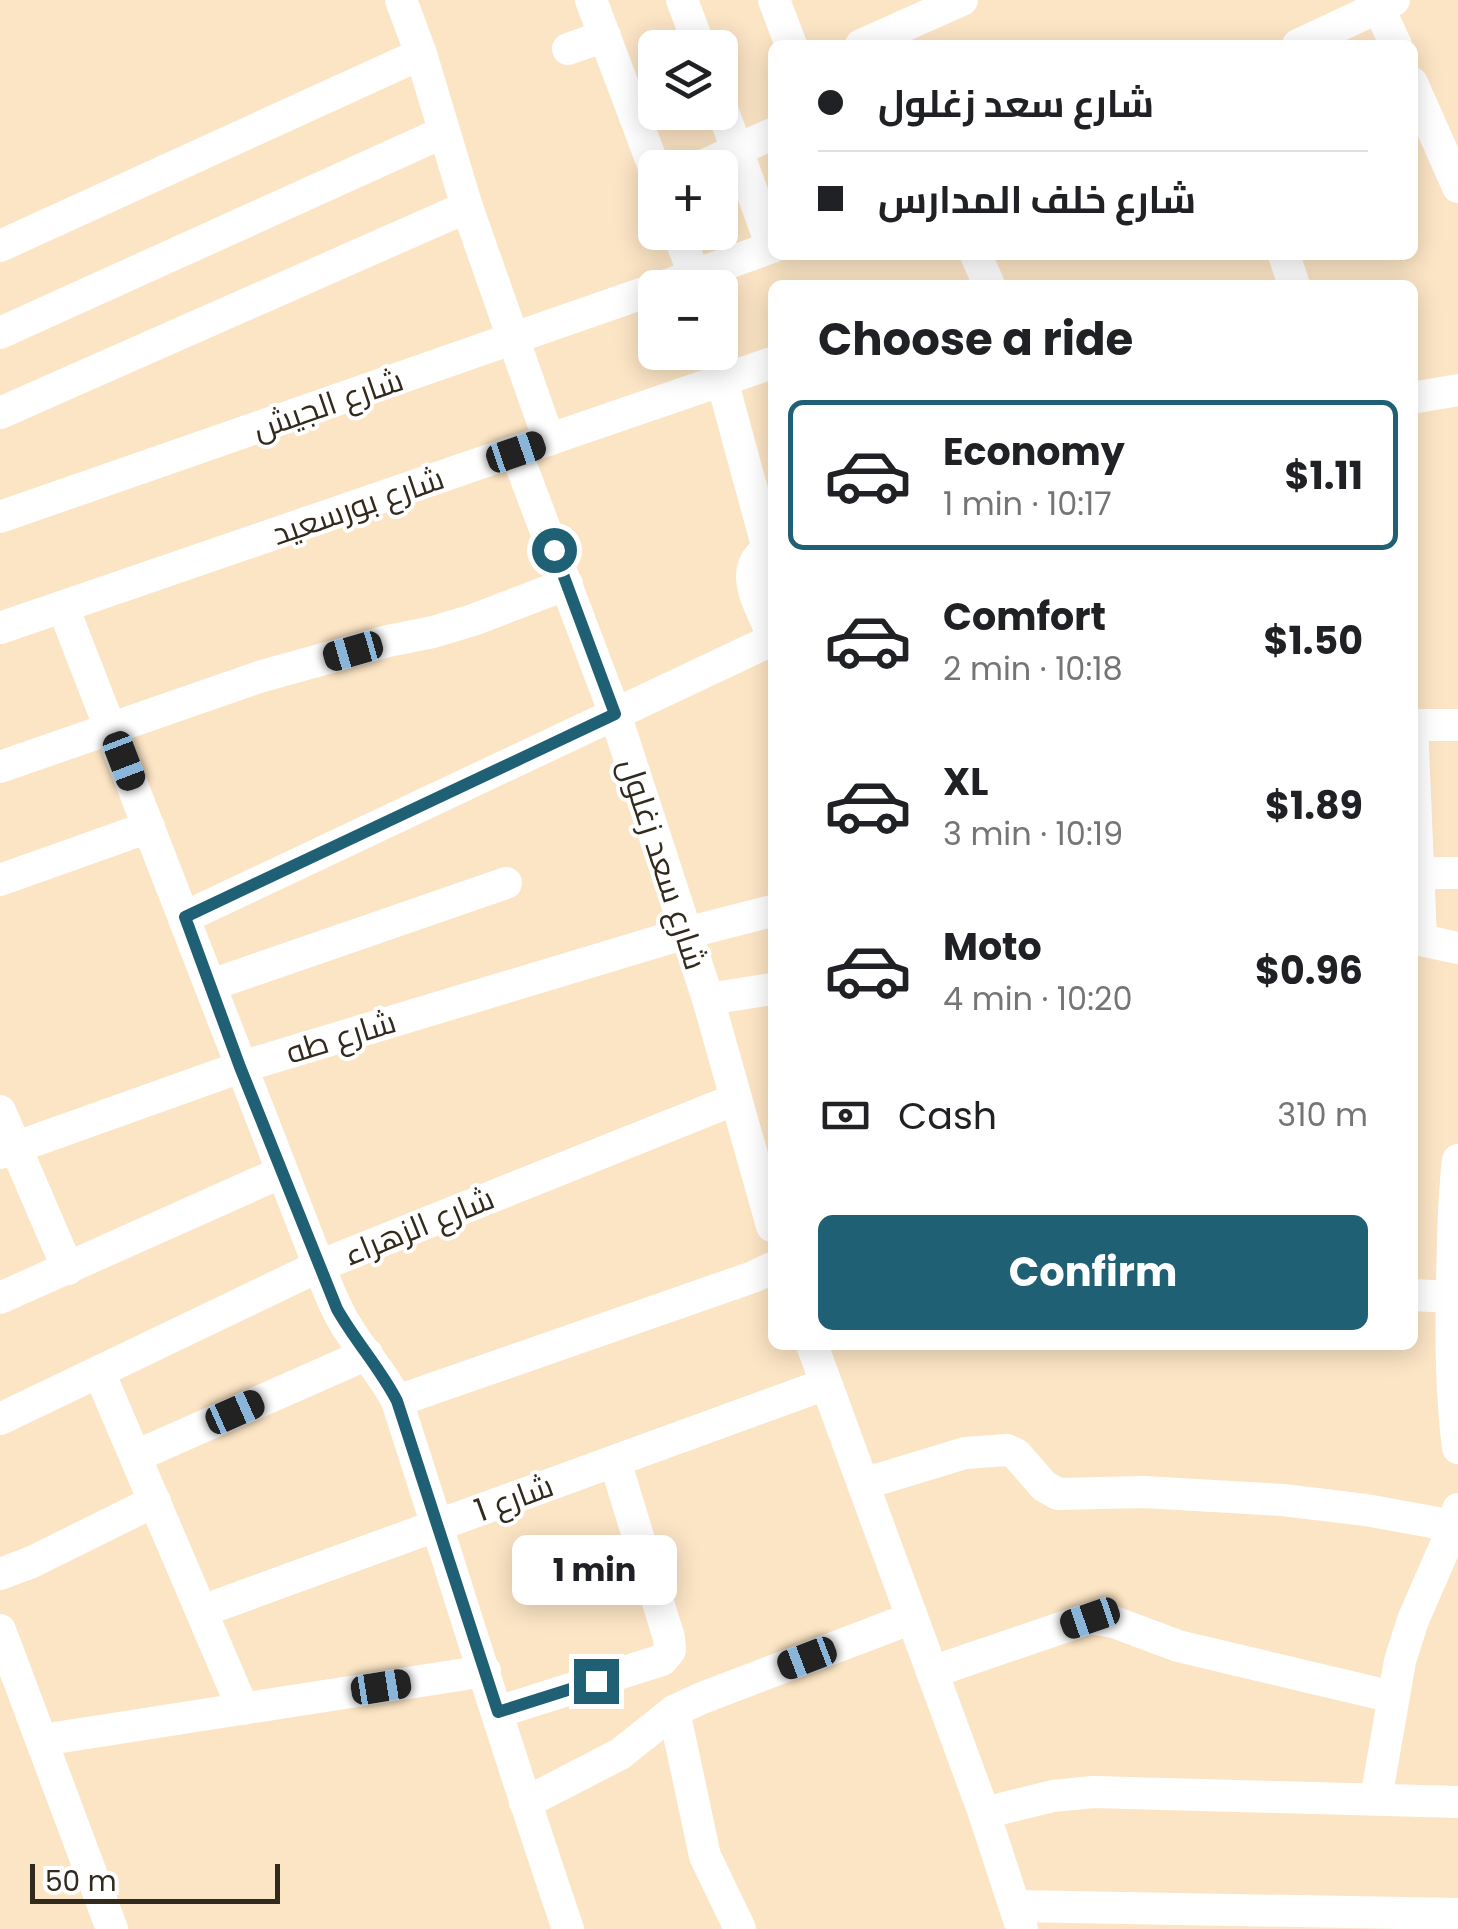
<!DOCTYPE html>
<meta charset="utf-8">
<style>
:root{--surface:#fff;--page:#f2f2f2;--text:#202124;--muted:#757577;--line:#e0e0e0;--accent:#206075}
body{margin:0;font-family:Poppins,Cairo,sans-serif;background:var(--page);color:var(--text);height:100vh;display:flex;flex-direction:column;font-size:38px;white-space:nowrap}
*{box-sizing:border-box;margin:0}
p{font-size:32px;color:var(--muted)}
.icon{flex:none;width:55px;height:55px;fill:none;stroke:currentColor;stroke-width:2;stroke-linecap:round;stroke-linejoin:round}
.map{position:relative;flex:1;overflow:hidden}
.details{position:absolute;left:768px;top:280px;width:650px;height:1070px;display:flex;flex-direction:column;background:var(--surface);border-radius:15px;box-shadow:0 5px 25px #0003}
.details>*{flex:none}
.hud{position:absolute;left:768px;top:40px;width:650px;height:220px;border-radius:15px;box-shadow:0 5px 25px #0003;display:grid;align-content:center;height:220px;padding:0 50px;background:var(--surface)}
.tools{position:absolute;left:638px;top:30px;display:grid;gap:20px}
.tools a{display:grid;place-items:center;width:100px;height:100px;border-radius:15px;background:var(--surface);box-shadow:0 5px 25px #0003;font-size:50px}
.scale{position:absolute;left:30px;bottom:25px;width:250px;box-sizing:border-box;padding-left:10px;border:5px solid #332a1e;border-top:0;font-size:28px;line-height:35px;white-space:nowrap;color:#332a1e;-webkit-text-stroke:8px #fff;paint-order:stroke}
.end{position:absolute;width:45px;height:45px;margin:-22px;border:12px solid #206075;background:#fff;box-shadow:0 0 0 5px #fff}
.from{border-radius:50%}
.bubble{position:absolute;height:70px;border-radius:15px;background:var(--surface);box-shadow:0 5px 25px #0003;font-size:32px;font-weight:700;line-height:70px;text-align:center}
.car{position:absolute;width:30px;height:60px;margin:-30px -15px;border-radius:12px;box-shadow:0 0 8px 2px #0007;background:linear-gradient(#222 24%,#8ab4d8 0 40%,#222 0 76%,#8ab4d8 0 86%,#222 0)}
.hud b{display:flex;align-items:center;gap:35px;height:95px;font-size:38px}
.hud b+b{border-top:2px solid var(--line)}
.hud i{width:25px;height:25px;background:var(--text)}
ul{padding:0;list-style:none}
li{display:flex;align-items:center;gap:30px;height:150px;margin:0 20px 15px;padding:0 30px;border:5px solid transparent;border-radius:15px}
li div{flex:1}
li b{display:block;font-size:38px}
li em{font-style:normal;font-weight:700}
li.selected{border-color:var(--accent)}
li>.icon{width:90px;height:90px;stroke-width:1.5}
h2{padding:0 50px;font-size:45px;line-height:120px}
.pay{display:flex;align-items:center;gap:25px;height:110px;padding:0 50px;font-size:38px}
.pay p{margin-inline-start:auto}
.cta{display:flex;gap:20px;margin-top:auto;padding:20px 50px}
.cta a{flex:1;height:115px;border-radius:15px;background:var(--accent);color:#fff;font-size:40px;font-weight:700;line-height:115px;text-align:center}
.map>svg:first-child{display:block}
.lines{fill:none;stroke-linecap:round;stroke-linejoin:round}
.minor{stroke:#fff;stroke-width:32}
.route{stroke:#206075;stroke-width:12}
.labels{text-anchor:middle;stroke-width:8;stroke-linejoin:round;paint-order:stroke}
.street-label{font-size:32px;fill:#332a1e;stroke:#fff}
</style>
<div class="map">
<svg width="1458" height="1929" viewBox="0 0 1458 1929">
<rect width="100%" height="100%" fill="#fce5c5"/>
<g class="lines">
<!-- minor -->
<g class="minor">
<path d="M401,0L421,54L467,207L549,440"/>
<path d="M591,0L655,170"/>
<path d="M682,0L700,48"/>
<path d="M774,0L791,45"/>
<path d="M1375,0L1396,45"/>
<path d="M861,45L962,0"/>
<path d="M1298,45L1394,0"/>
<path d="M568,49L605,36"/>
<path d="M1412,83L1458,187"/>
<path d="M720,103L772,247"/>
<path d="M698,168L772,134"/>
<path d="M678,232L694,275"/>
<path d="M0,246L421,54"/>
<path d="M976,255L989,285"/>
<path d="M1284,255L1294,285"/>
<path d="M659,288L772,247"/>
<path d="M0,333L444,132"/>
<path d="M722,380L768,549"/>
<path d="M1412,398L1458,390"/>
<path d="M0,413L467,207"/>
<path d="M516,452L615,714L708,999L772,1226"/>
<path d="M0,517L655,289"/>
<path d="M772,547C734,567 760,604 772,634"/>
<path d="M63,607L319,1266C328,1289 337,1313 351,1333C367,1358 383,1374 397,1401C454,1577 508,1754 568,1929"/>
<path d="M0,628L772,363"/>
<path d="M1412,724L1421,939"/>
<path d="M1412,725H1458"/>
<path d="M0,767L259,677L388,641L433,632L473,620L567,584"/>
<path d="M1419,873H1458"/>
<path d="M0,880L149,827"/>
<path d="M185,917L772,640"/>
<path d="M1412,938L1458,948"/>
<path d="M211,985L506,883"/>
<path d="M708,999L772,989"/>
<path d="M0,1111L68,1269"/>
<path d="M0,1153L241,1067L686,933L772,911"/>
<path d="M1458,1160C1453,1201 1453,1243 1452,1284C1451,1339 1451,1394 1458,1448"/>
<path d="M1412,1295L1452,1297"/>
<path d="M0,1298L282,1172"/>
<path d="M812,1345L984,1813L1022,1929"/>
<path d="M99,1372L243,1709"/>
<path d="M397,1401L753,1277L772,1268"/>
<path d="M0,1419L319,1266L736,1099"/>
<path d="M136,1456L367,1354"/>
<path d="M863,1484L965,1453L1007,1450L1016,1454L1044,1486L1058,1494L1144,1492L1283,1500L1366,1510L1454,1526"/>
<path d="M0,1574L32,1562L155,1501"/>
<path d="M202,1611L826,1384"/>
<path d="M0,1630L112,1929"/>
<path d="M932,1672L1090,1618L1114,1622L1178,1646L1393,1697"/>
<path d="M674,1711L705,1856L740,1929"/>
<path d="M498,1712L662,1660L670,1650L669,1638L615,1461"/>
<path d="M42,1740L485,1671"/>
<path d="M1376,1799L1400,1661L1413,1620L1454,1526L1458,1509"/>
<path d="M525,1803L620,1754L674,1711L702,1698L912,1618"/>
<path d="M984,1813L1053,1796L1093,1792L1458,1802"/>
<path d="M1015,1906L1458,1914"/>
</g>
</g>
<g class="lines">
<!-- route -->
<path class="route" d="M554,550L615,714L185,917L240,1067L337,1309C355,1341 380,1368 397,1401L498,1712L596,1681"/>
</g>
<g class="labels">
<!-- street labels -->
<g class="street-label">
<text transform="translate(328 404) rotate(-19)" y="11">شارع الجيش</text>
<text transform="translate(358 506) rotate(-19)" y="11">شارع بورسعيد</text>
<text transform="translate(663 864) rotate(72)" y="11">شارع سعد زغلول</text>
<text transform="translate(341 1037) rotate(-17)" y="11">شارع طه</text>
<text transform="translate(419 1226) rotate(-22)" y="11">شارع الزهراء</text>
<text transform="translate(514 1498) rotate(-20)" y="11">شارع 1</text>
</g>
</g>
</svg>
<div class="tools">
<a><svg class="icon" aria-label="layers" viewBox="0 0 24 24"><path d="M12 4l9 5-9 5-9-5zM3 14l9 5 9-5"/></svg></a>
<a>+</a>
<a>−</a>
</div>
<div class="scale">50 m</div>
<i class="end from" style="left:554px;top:550px"></i>
<i class="end" style="left:596px;top:1681px"></i>
<div class="bubble" style="left:512px;top:1535px;width:165px">1 min</div>
<i class="car" style="left:516px;top:452px;rotate:71deg"></i>
<i class="car" style="left:353px;top:651px;rotate:254deg"></i>
<i class="car" style="left:124px;top:761px;rotate:159deg"></i>
<i class="car" style="left:235px;top:1412px;rotate:66deg"></i>
<i class="car" style="left:1090px;top:1618px;rotate:251deg"></i>
<i class="car" style="left:807px;top:1658px;rotate:249deg"></i>
<i class="car" style="left:381px;top:1687px;rotate:81deg"></i>
<div class="hud">
<b><i class="from"></i>شارع سعد زغلول</b>
<b><i></i>شارع خلف المدارس</b>
</div>
<section class="details">
<h2>Choose a ride</h2>
<ul>
<li class="selected"><svg class="icon" aria-label="car" viewBox="0 0 24 24"><path d="M5 17H2v-5l4-1 3-4h7l3 4 3 1v5h-3M9 17h6M6 11h13"/><circle cx="7" cy="17" r="2"/><circle cx="17" cy="17" r="2"/></svg><div><b>Economy</b><p>1 min · 10:17</p></div><em>$1.11</em></li>
<li><svg class="icon" aria-label="car" viewBox="0 0 24 24"><path d="M5 17H2v-5l4-1 3-4h7l3 4 3 1v5h-3M9 17h6M6 11h13"/><circle cx="7" cy="17" r="2"/><circle cx="17" cy="17" r="2"/></svg><div><b>Comfort</b><p>2 min · 10:18</p></div><em>$1.50</em></li>
<li><svg class="icon" aria-label="car" viewBox="0 0 24 24"><path d="M5 17H2v-5l4-1 3-4h7l3 4 3 1v5h-3M9 17h6M6 11h13"/><circle cx="7" cy="17" r="2"/><circle cx="17" cy="17" r="2"/></svg><div><b>XL</b><p>3 min · 10:19</p></div><em>$1.89</em></li>
<li><svg class="icon" aria-label="car" viewBox="0 0 24 24"><path d="M5 17H2v-5l4-1 3-4h7l3 4 3 1v5h-3M9 17h6M6 11h13"/><circle cx="7" cy="17" r="2"/><circle cx="17" cy="17" r="2"/></svg><div><b>Moto</b><p>4 min · 10:20</p></div><em>$0.96</em></li>
</ul>
<div class="pay"><svg class="icon" aria-label="cash" viewBox="0 0 24 24"><path d="M3 7h18v10H3z"/><circle cx="12" cy="12" r="2"/></svg>Cash<p>310 m</p></div>
<div class="cta"><a>Confirm</a></div>
</section>
</div>
